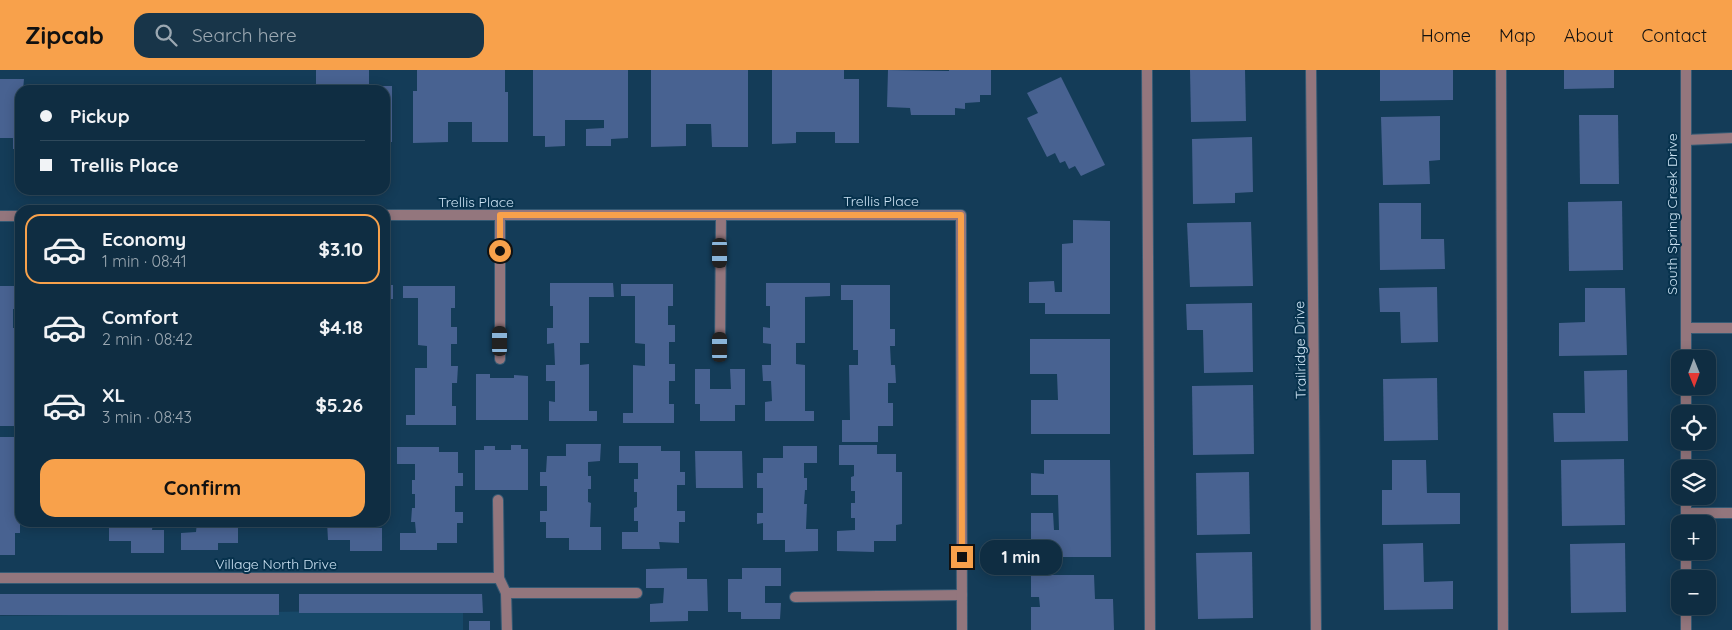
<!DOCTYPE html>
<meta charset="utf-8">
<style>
:root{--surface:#0f2d42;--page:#183549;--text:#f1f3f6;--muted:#9ba8b2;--line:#2f495b;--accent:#f8a14b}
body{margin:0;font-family:Quicksand,sans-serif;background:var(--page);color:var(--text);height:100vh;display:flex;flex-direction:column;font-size:19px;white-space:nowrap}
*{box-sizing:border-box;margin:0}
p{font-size:16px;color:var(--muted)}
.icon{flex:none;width:28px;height:28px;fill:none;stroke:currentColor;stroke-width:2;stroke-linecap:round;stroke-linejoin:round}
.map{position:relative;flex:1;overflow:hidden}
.details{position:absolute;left:15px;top:135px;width:375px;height:322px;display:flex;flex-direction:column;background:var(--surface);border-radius:15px;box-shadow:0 2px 12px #0003,0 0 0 1px var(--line)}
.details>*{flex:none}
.hud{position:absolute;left:15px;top:15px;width:375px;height:110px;border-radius:15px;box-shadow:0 2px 12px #0003,0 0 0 1px var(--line);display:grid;align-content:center;height:110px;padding:0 25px;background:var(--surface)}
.needle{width:32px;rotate:179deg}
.buttons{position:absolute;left:1671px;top:280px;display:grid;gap:10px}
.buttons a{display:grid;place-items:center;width:45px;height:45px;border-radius:10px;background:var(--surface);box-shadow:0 2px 12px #0003,0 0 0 1px var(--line);font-size:25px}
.end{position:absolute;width:22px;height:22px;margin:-11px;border:6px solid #f8a14b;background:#111;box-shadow:0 0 0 2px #111}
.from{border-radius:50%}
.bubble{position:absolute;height:35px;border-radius:15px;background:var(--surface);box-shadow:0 2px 12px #0003,0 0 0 1px var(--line);font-size:16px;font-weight:700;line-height:35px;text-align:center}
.car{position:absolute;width:15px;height:30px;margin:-15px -8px;border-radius:6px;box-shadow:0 0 4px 1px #0007;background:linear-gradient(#222 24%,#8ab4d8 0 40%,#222 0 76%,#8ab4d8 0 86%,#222 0)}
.hud b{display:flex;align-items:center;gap:18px;height:48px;font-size:19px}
.hud b+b{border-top:1px solid var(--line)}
.hud i{width:12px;height:12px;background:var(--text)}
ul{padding:9px 0 0;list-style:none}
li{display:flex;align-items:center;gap:15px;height:70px;margin:0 10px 8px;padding:0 15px;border:2px solid transparent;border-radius:15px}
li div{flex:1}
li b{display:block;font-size:19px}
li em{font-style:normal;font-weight:700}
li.on{border-color:var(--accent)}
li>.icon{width:45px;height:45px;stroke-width:1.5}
.primary-button{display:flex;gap:10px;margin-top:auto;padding:10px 25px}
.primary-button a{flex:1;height:58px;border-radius:15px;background:var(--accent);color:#111;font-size:20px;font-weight:700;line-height:58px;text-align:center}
header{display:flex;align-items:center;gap:30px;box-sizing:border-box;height:70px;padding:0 25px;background:var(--accent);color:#111}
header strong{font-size:24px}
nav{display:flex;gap:28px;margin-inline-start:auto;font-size:18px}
.search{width:350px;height:45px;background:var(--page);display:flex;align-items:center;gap:12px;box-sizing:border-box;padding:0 18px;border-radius:15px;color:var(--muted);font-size:19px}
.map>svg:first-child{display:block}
.built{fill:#174868}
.building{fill:#486291}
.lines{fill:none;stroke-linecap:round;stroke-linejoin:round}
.lane-casing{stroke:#355a74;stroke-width:12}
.street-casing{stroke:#355a74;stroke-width:12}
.lane{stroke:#93767d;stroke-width:10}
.street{stroke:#93767d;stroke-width:10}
.route{stroke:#f8a14b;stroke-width:6}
.labels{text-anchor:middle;stroke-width:4;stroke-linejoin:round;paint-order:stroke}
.street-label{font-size:14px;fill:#cce2f3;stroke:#07324d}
</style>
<header>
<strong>Zipcab</strong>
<div class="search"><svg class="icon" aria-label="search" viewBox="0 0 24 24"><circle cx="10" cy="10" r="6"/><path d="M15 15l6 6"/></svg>Search here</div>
<nav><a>Home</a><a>Map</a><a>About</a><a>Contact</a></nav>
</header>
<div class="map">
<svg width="1732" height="560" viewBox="0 0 1732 560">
<rect width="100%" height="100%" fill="#143c58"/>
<!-- built -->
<path class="built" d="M463,539V560H0V546Z"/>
<!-- building -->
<g class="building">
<rect x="316" y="0" width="53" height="20"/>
<path d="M417,0H505V22H508V72H472V52H448V72L413,73V21H417Z"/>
<path d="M533,0H628V68L611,69V76H586V59L604,58V50H565V76L545,77V66H533Z"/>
<path d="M651,0H748V77H712L711,54H686V76L651,77Z"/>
<path d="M772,0H844V9H859V73H835V62H796V73L772,74Z"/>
<path d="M888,0L949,1V0H991V25H980V32L965,33V39L955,38V45H911L910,38L887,37Z"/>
<path d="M1190,0H1245L1246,51L1191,52Z"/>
<path d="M1380,0H1453V30L1380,31Z"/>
<path d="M1564,0H1614V18L1564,19Z"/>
<path d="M1061,7L1105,95L1081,106L1075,96L1069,99L1065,91L1060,93L1055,83L1047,87L1027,48L1038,43L1027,23Z"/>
<path d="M0,9H24L23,20H20V79H13V68H0Z"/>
<path d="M271,14V20H174V15Z"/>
<path d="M80,15V20H62V16Z"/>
<path d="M372,16H392V72H385V20H372Z"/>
<rect x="128" y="17" width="20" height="3"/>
<path d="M1579,45H1618L1619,114H1580Z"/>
<path d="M1440,46V90L1429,91L1430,114L1383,115L1381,47Z"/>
<path d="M1252,67L1253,122L1235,123V133L1193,134L1192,69Z"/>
<path d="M1622,131L1623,200L1569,201L1568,132Z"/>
<path d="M1379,133H1421V169H1444L1445,199L1380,200Z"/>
<path d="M1073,150L1110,151V244H1045V233H1029V212L1054,211L1055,222H1062V174L1073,173Z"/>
<path d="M1251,152L1253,216L1190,217L1187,153Z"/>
<path d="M550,213H613L614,227H589V273H580V295L589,294V341H597V351H549V331L555,332V311H546V295H555L554,273L547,274V258H553V236H550Z"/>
<path d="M766,213H830V226L805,227V273H796V294L805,295V341H814V351H765V332L772,331L771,311H763L762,295H771V274L763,273V257L770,258V236H766Z"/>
<path d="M621,214H673V236H668V255H675V272H669V294H675V311H669V334H674V353H623V343H633V295L645,296V274L635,273V226H621Z"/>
<rect x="385" y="215" width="8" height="14"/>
<path d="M841,215H890V259H895V276H890L891,295H895L896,313H888V333H893V356H878V372H842V350H850L849,295H858V280H853V230H841Z"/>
<path d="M0,216H18V239H13V258H20V275H14V297H20V314H14V337H19V356H0Z"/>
<path d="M403,216H455V238H451V257H457V274H451V296H458L457,313H452V336H456V355H406V345H415V298H427V276L418,275V228H403Z"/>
<path d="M1437,217L1438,272L1401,273L1400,242H1380L1379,218Z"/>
<path d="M1585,218H1625L1627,285L1559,286V253L1585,252Z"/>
<path d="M1252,233L1253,302L1204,303L1203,260H1187L1186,234Z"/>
<path d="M1030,269H1110V364H1031V330H1058L1057,304H1030Z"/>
<path d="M695,299H710V319H731L730,299H745V335H735V351H700V334H695Z"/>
<path d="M1627,300L1628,371L1554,372L1553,343H1585L1584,301Z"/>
<path d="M476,304H490V308H514V305L528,306V350H476Z"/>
<path d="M1437,308L1438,370L1384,371L1383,309Z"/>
<path d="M1253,315L1254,384L1193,385L1192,316Z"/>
<path d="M0,367H17V389H15V410H20V427H16V447H20V463H15V485H0Z"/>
<path d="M566,374H601L600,391L588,392V406H591V419H588V432L591,433L590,457H601V480H569V468H546V452H540V441H547V416H540V402H546L547,386H566Z"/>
<path d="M511,375H521V379H528V420H475V380H484V376H495V380H511Z"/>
<path d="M839,375H877V384H896V402H902V454L896,455V471H874V482L837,481V461L855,460V448H851V433H855V421H851V407L854,406V395H839Z"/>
<path d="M619,376H661V381H680V402H685V415H677V441H685V452H679V473L659,472L660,479H622V462H638V451H634V438L637,437V422H634V409H638V393H619Z"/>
<path d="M783,376H817V393H804V408H807V420H805L804,434H807L806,459H818V481L785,482V470H763V453L757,454V443H763V418H757V403H763V388H783Z"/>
<path d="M397,377H439V382H458V403H463V416H455V442H463V453H457V473H437V480H400V463H416L415,452H411L412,438H415V424H412V410H415V394H397Z"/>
<path d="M695,381H742L743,418H696Z"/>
<path d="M1624,389L1625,455L1562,456L1561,390Z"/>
<path d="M1044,390H1110L1111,487H1042L1041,471H1031V443H1053L1054,460H1059L1058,425H1031V403L1044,404Z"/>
<path d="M1392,390H1426L1427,423H1460V454L1382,455V420H1392Z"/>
<path d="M1249,402L1250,464L1197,465L1196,403Z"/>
<path d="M103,452H153L152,460H164V483H131V471H109V455H103Z"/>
<path d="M197,452H238V473H218V480H181V463L196,462Z"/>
<path d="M327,452H371V458H382V481H350V470H328Z"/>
<path d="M1423,473L1424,512L1453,511V539L1384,540L1383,474Z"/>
<path d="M1625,473L1626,542L1571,543L1570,474Z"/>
<path d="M1252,482L1253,548L1198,549L1196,483Z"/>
<path d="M687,498V509H707L708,541H688V551L650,552V534L663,533L664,518H646V499Z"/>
<path d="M742,498H781V516H765V533H781L780,549H741V542H728V509H742Z"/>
<path d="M1031,505H1094L1095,529H1113L1114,560H1031V537H1040L1039,527H1031Z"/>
<rect x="0" y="524" width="279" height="21"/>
<path d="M299,524H482L483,543H299Z"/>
<rect x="469" y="551" width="21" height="9"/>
</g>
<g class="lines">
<defs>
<g id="lane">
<path d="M1147,0L1150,560"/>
<path d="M1501,0L1503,560"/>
<path d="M1686,258H1732"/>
<path d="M720,277L721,145"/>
<path d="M500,289V145"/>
<path d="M498,430L499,508"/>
<path d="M506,523H637"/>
<path d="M795,527L962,525"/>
</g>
<g id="street">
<path d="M1311,0L1316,560"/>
<path d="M1686,70L1732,68"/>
<path d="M385,145H961L962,560"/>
<path d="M0,146H20"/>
<path d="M1686,289V0"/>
<path d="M1686,344V316"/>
<path d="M1686,399V371"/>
<path d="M1686,426V454"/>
<path d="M1686,443H1732"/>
<path d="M1686,481V509"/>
<path d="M0,508H499L506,523L507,560"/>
<path d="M1686,536V560"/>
</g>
</defs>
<!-- lane casing -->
<use href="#lane" class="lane-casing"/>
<!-- street casing -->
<use href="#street" class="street-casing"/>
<!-- lane -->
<use href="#lane" class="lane"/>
<!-- street -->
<use href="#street" class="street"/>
</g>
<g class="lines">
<!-- route -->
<path class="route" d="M500,181V145H961L962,487"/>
</g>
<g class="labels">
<!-- street labels -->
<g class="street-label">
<text x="881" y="136">Trellis Place</text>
<text x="476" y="137">Trellis Place</text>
<text transform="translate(1672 144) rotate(-90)" y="5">South Spring Creek Drive</text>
<text transform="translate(1300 280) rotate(-91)" y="5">Trailridge Drive</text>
<text x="276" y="499">Village North Drive</text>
</g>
</g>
</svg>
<div class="buttons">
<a><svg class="needle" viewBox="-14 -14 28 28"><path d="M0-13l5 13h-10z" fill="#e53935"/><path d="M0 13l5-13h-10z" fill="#9ba8b2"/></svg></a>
<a><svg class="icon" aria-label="locate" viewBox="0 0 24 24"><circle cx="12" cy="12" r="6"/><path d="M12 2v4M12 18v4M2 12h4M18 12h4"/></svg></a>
<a><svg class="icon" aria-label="layers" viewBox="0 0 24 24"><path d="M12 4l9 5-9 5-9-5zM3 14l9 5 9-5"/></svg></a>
<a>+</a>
<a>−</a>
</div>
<i class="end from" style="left:500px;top:181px"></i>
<i class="end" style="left:962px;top:487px"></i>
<div class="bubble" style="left:980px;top:470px;width:82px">1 min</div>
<i class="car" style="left:720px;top:183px;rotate:180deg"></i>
<i class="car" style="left:500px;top:271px;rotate:0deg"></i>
<i class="car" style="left:720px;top:277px;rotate:0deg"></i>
<div class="hud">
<b><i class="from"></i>Pickup</b>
<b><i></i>Trellis Place</b>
</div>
<section class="details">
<ul>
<li class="on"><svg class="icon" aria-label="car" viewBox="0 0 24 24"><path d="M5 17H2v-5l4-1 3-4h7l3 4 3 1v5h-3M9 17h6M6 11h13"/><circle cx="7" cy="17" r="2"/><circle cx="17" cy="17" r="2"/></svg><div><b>Economy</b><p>1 min · 08:41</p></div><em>$3.10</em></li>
<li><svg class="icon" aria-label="car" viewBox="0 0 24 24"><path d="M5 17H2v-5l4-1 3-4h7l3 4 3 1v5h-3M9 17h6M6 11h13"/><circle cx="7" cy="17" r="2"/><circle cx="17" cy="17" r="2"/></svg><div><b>Comfort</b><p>2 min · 08:42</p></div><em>$4.18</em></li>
<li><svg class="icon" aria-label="car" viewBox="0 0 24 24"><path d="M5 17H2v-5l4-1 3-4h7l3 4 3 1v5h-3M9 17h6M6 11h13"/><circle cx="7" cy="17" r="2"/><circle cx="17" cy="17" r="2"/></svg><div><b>XL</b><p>3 min · 08:43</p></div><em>$5.26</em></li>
</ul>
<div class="primary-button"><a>Confirm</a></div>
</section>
</div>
